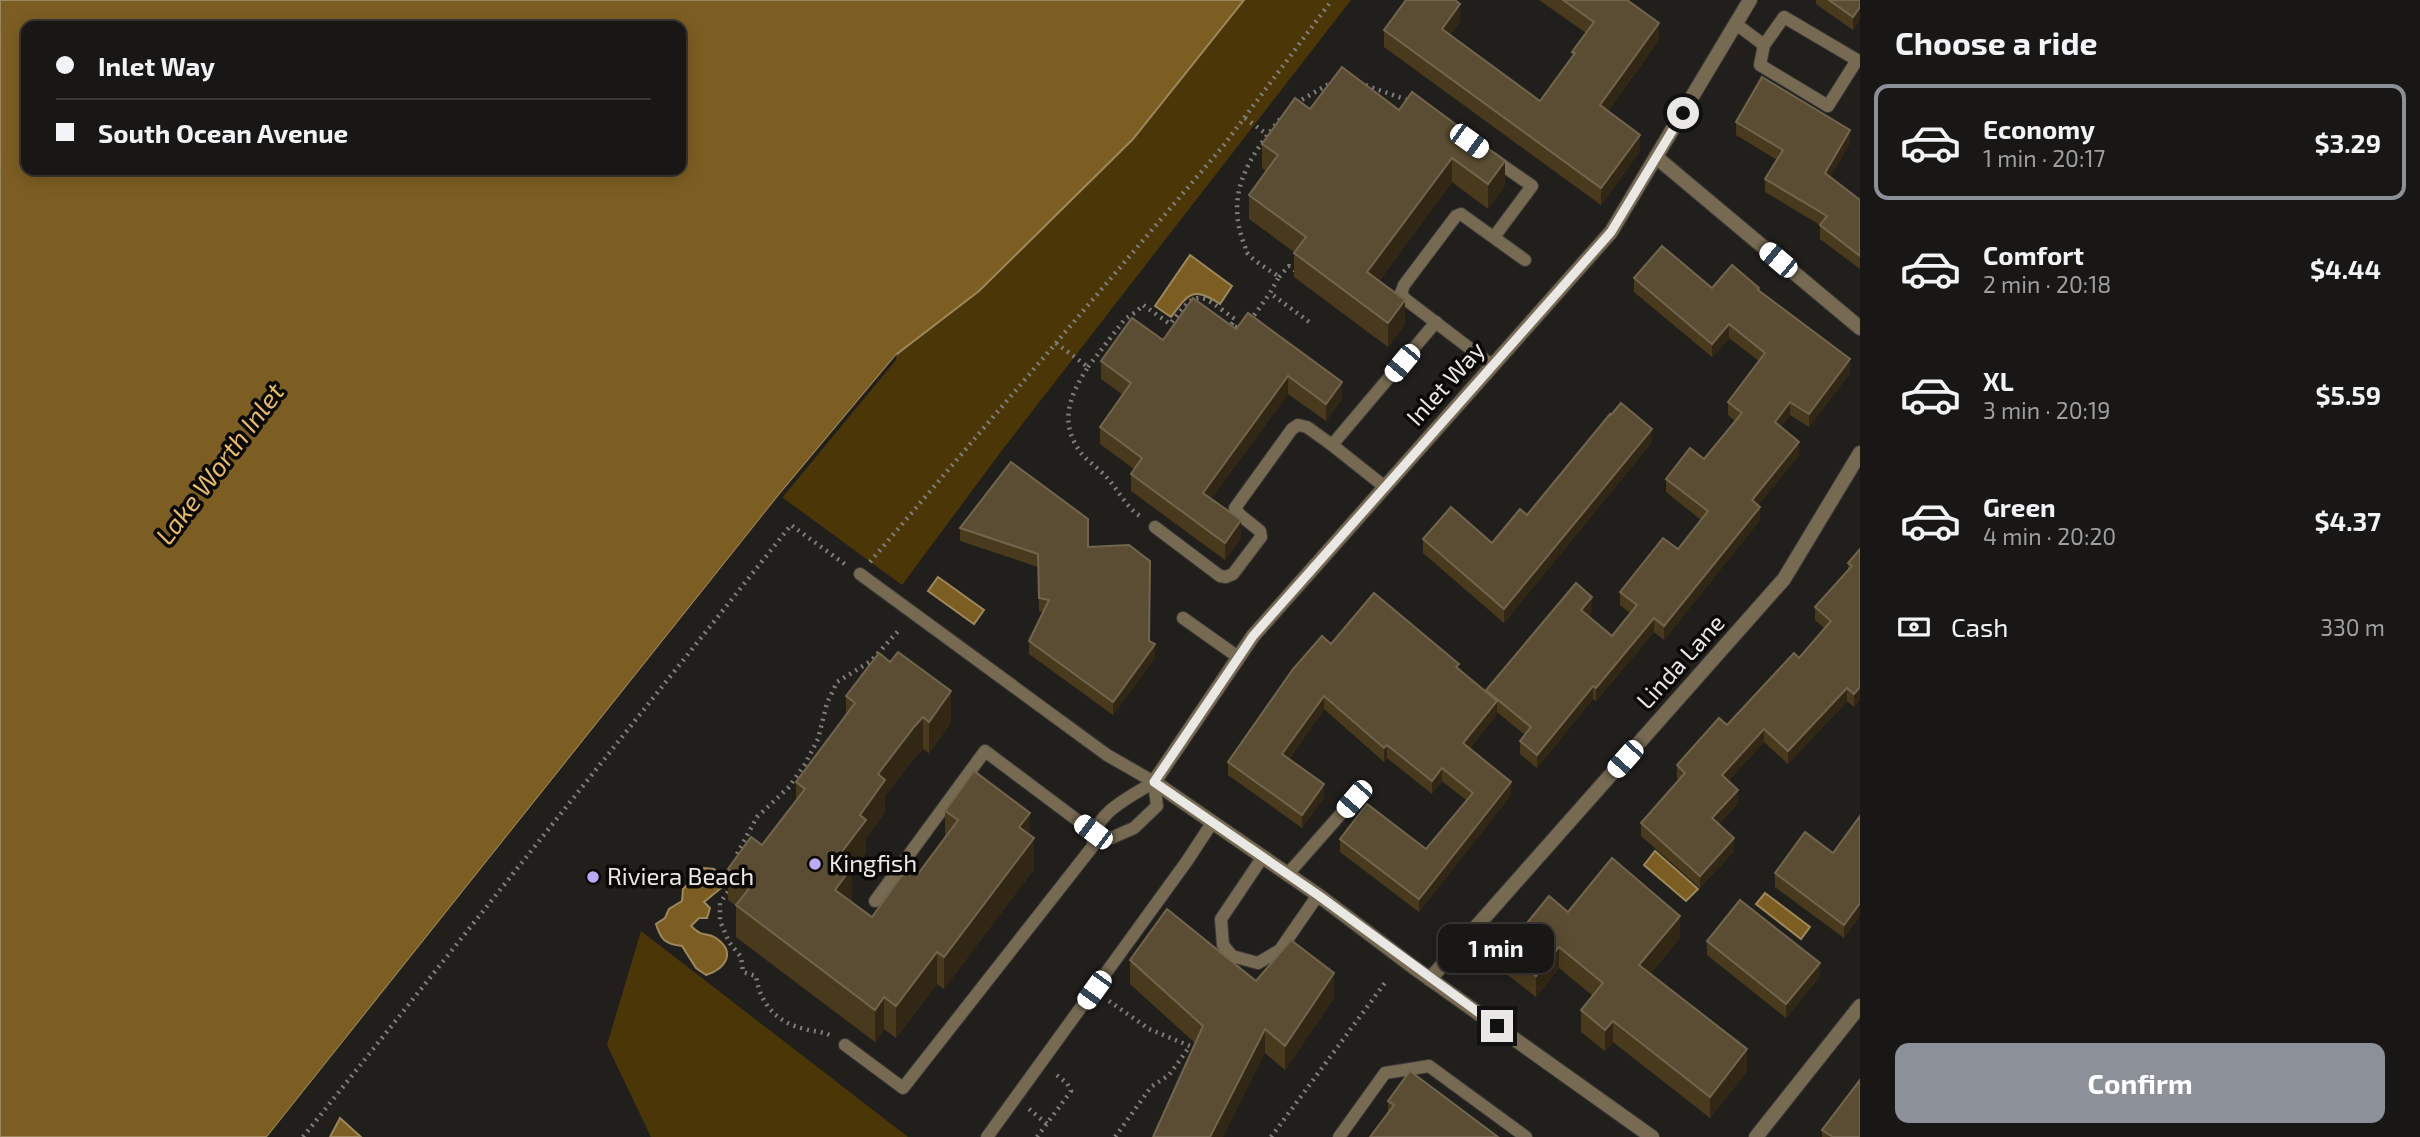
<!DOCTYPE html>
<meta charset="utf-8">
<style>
:root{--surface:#191715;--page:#22201e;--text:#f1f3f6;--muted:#9f9fa0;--line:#373634;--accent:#8c9099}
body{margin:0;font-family:"Exo 2",sans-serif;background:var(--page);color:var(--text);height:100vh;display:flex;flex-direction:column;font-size:26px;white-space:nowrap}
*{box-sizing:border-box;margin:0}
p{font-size:23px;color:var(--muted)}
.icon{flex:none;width:38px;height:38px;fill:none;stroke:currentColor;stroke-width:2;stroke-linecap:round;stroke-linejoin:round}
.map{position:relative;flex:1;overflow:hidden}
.side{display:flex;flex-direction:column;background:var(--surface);width:560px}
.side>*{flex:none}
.top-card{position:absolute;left:21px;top:21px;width:665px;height:154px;border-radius:14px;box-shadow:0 4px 18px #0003,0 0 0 2px var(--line);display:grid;align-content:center;height:154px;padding:0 35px;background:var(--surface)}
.end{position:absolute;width:32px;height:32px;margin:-16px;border:9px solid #e9e8e5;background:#111;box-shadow:0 0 0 4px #111}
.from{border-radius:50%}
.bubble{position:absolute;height:49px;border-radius:14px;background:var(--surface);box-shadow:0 4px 18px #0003,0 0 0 2px var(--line);font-size:23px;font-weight:700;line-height:49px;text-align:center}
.car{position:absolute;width:21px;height:42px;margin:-21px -10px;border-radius:9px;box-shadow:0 0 5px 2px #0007;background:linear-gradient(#fff 24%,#345 0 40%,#fff 0 76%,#345 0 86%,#fff 0)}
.top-card b{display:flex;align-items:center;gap:24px;height:66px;font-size:26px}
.top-card b+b{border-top:2px solid var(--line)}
.top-card i{width:18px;height:18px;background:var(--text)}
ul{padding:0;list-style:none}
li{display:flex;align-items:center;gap:21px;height:116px;margin:0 14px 10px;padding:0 21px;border:4px solid transparent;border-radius:14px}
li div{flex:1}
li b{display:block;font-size:26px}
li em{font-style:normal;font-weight:700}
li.selected{border-color:var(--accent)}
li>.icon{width:63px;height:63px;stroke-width:1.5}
h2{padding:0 35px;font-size:32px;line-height:84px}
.pay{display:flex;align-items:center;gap:18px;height:77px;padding:0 35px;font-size:26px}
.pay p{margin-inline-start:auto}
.cta{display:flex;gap:14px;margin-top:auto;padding:14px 35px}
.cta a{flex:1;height:80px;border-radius:14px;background:var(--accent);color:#fff;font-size:28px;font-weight:700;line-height:80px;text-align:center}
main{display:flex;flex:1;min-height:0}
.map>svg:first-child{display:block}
.green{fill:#4b3608}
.water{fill:#7c5e22;stroke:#9d875c;stroke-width:2;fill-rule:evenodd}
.pier{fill:#211f1c}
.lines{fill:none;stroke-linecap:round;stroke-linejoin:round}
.service-casing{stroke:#3d3b38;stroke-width:14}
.minor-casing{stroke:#3d3b38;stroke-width:16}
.tertiary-casing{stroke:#3d3b38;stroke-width:16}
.path{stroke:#807e7b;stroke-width:4.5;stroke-dasharray:2 5;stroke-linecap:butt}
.service{stroke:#776a52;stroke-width:12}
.minor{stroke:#776a52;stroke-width:14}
.tertiary{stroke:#776a52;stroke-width:14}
.wall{fill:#493a1d}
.shaded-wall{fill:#322714}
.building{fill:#5a4d33;stroke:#71654e;stroke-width:2}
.route{stroke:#e9e8e5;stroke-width:9}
.poi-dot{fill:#b9abf7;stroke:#0a0908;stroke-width:2.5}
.labels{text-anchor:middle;stroke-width:7;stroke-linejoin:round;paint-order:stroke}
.street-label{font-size:24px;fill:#e9e8e5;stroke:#0a0908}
.poi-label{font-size:24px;fill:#e9e8e5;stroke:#0a0908;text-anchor:start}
.water-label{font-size:26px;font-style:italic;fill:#e8bc66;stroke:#0a0908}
</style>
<main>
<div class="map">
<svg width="1860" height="1137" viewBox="0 0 1860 1137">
<rect width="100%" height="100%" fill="#211f1c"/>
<!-- green -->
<g class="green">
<path d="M1244,0H1351L1003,449L902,585L779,495L897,354L979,291L1133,139Z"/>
<path d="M641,931L908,1137H651L607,1045Z"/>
</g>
<!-- water -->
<g class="water">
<path d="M0,0H1244L1133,139L979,291L897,354L779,495L267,1137H0ZM26,26H681V170H26Z"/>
<path d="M1190,255L1232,286L1220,304C1193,286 1189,293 1171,317L1155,306Z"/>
<path d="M938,577L984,610L974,624L928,591Z"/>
<path d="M1655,851L1698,889L1686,901L1644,865Z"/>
<path d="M704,868L714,869L722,877L721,888L704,902L710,908L707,918H699L691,926C704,939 706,931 716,938C737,953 725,969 706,975L696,968L682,946C665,944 661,940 656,924L665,918L669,909L682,901L683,889Z"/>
<path d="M1765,893L1810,927L1801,939L1756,904Z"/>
<path d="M340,1118L361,1137H330Z"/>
</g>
<!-- pier -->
<path class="pier" d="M897,354L896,360L782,498L272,1137H267L779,495Z"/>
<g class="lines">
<defs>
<g id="service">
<path d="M1736,24L1764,45L1760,65L1828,106L1857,60L1784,17L1764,45"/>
<path d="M1492,158L1532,186L1494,237"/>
<path d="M1493,366L1405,299L1401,293L1404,285L1456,216L1461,214L1525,260"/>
<path d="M1332,445L1385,487"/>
<path d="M1155,527L1220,576L1226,577L1233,574L1261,537L1260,531L1240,515L1235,508L1292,429L1298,425L1307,427L1332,445L1436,322"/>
<path d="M860,574L1107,755L1154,782"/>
<path d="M1183,618L1238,657"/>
<path d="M1262,858L1221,919L1223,945L1232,956L1258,963L1280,950L1318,895"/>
<path d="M1287,875L1354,799"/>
<path d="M875,901L985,751L1093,832L1111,838L1134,828L1157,806L1154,782"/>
<path d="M845,1045L903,1088L1093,846C1092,813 1129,798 1154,782"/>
<path d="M987,1137L1187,861L1212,823"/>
<path d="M1339,1137L1385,1073L1429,1066L1526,1137"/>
</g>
<g id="minor">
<path d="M1656,157L1860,328"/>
<path d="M1430,979L1784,579L1860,453"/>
<path d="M1756,1137L1860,1006"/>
</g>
<path id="tertiary" d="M1652,1137L1412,966L1318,895L1154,782L1253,636L1611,232L1750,0"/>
</defs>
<!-- service casing -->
<use href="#service" class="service-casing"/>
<!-- minor casing -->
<use href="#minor" class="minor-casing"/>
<!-- tertiary casing -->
<use href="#tertiary" class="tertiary-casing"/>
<!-- path -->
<g class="path">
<path d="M1359,83L1410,101"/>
<path d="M1296,103L1334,81"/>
<path d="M1245,118L1268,135"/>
<path d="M1280,119C1248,159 1225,193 1244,244C1247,251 1243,248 1248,254C1256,263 1270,270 1279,277L1270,293L1312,324"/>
<path d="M1279,277L1289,266L1296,271"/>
<path d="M1250,321L1270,293"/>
<path d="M1056,343L1088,367C1070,395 1058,422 1081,453C1089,463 1100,469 1108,479C1119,491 1126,507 1140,516"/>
<path d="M1088,367L1125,319L1137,311L1143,305L1170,324C1199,286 1199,294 1235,319L1231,325L1242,330"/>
<path d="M870,562L1224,145L1332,0"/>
<path d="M737,861V854L757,817L789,787L805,764L818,739L827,703L837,682L871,661L900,629"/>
<path d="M732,886L720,903V921L729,942L741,957L743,972L756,976C760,1004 777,1023 805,1029C814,1032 823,1031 831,1036"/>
<path d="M1109,1001L1149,1029L1190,1046L1169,1075L1151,1087L1115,1137"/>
<path d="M1029,1109L1047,1124"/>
<path d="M303,1137L791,525L846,565"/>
<path d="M1037,1137L1071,1091L1067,1083L1054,1073"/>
<path d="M1271,1137L1387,980"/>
</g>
<!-- service -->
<use href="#service" class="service"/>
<!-- minor -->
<use href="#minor" class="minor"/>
<!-- tertiary -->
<use href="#tertiary" class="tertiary"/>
</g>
<!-- wall -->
<g class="wall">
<path d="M1539,0H1627L1659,40L1608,111L1640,151L1601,205L1384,47V30L1460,21L1450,35L1540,101L1572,56V52L1586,33Z"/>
<path d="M1816,0H1860V20L1853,30L1816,4Z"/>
<path d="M1310,109L1399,110L1505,185L1488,209L1452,182L1379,281L1405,324L1388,347L1294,277V252L1249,219V195L1266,171L1262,168V144Z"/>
<path d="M1736,122L1850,143L1830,177L1860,200V269L1820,239V225L1765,192V179L1777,160L1736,135Z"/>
<path d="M1634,278L1712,288L1759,291L1850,373L1809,427L1790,415L1781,427L1799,455L1758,505L1760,520L1664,640L1654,632L1596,701L1593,699L1537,768L1520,754V741L1525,735L1497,712V714L1470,748L1511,795L1419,912L1340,852V839L1426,849L1467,801L1442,781L1432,794L1387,758L1384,762L1324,709L1289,759L1324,797L1302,828L1228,775V762L1331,644L1459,669L1486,692V690L1592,610L1588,616L1612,636L1630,613L1620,605V592L1678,549L1701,520L1666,492V479L1704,459L1735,421L1728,415V402L1759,361L1729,338L1712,357L1634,292Z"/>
<path d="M1236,329L1342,399L1326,421L1288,394L1211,499L1241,538L1225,560L1131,491V474L1134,469L1100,444V427L1123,395L1101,379V361L1163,340Z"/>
<path d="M1652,442L1504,623L1423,553V539L1492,543L1527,515Z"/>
<path d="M960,528L1088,547L1149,641L1155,658L1113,715L1029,654V641L1043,612L1039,611L1038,567L960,541Z"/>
<path d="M1860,549V700L1854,707L1847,701L1788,764L1764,742L1728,781L1738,803L1719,824L1734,851L1700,888L1641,836V823L1679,780L1677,778V765L1727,725L1799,658L1824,628L1815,620V607L1848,570V563Z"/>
<path d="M846,696L951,723L929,753L923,749L914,758L885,796V812L866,838V852L852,871V899L850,901L872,917L918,874L945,838V811L1030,835L1034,869L944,989L937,984L896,1038L884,1029L875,1042L736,937V906L728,900V869L762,845L796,801V782L846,715Z"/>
<path d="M1860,816V916L1844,938L1775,887V873L1833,853Z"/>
<path d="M1568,912L1680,938L1650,974L1747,1071L1710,1118L1613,1042L1605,1051L1581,1032V1010L1593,996L1559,968L1536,997L1504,972V951Z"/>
<path d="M1707,941L1820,976L1786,1018L1707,955Z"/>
<path d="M1130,960L1256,981L1334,998L1285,1070L1265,1053L1195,1043L1130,984Z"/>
<path d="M1388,1101L1498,1137L1388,1113Z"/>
<path d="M1822,1130L1860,1137H1822Z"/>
</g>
<!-- shaded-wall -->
<g class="shaded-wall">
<path d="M1460,4V21L1442,46V29Z"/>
<path d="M1860,7V20L1853,30V17Z"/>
<path d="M1659,23V40L1600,122V105Z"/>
<path d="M1850,130V143L1825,186V173Z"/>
<path d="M1640,135V151L1601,205V188Z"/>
<path d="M1452,158V182L1367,297V272Z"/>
<path d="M1505,161V185L1488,209V184Z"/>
<path d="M1405,300V324L1388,347V323Z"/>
<path d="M1729,324V338L1712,357V344Z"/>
<path d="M1850,359V373L1809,427V414Z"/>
<path d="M1288,376V394L1203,510V493Z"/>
<path d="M1342,382V399L1326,421V404Z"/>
<path d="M1790,402V415L1775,436V422Z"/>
<path d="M1652,429V442L1504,623V609Z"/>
<path d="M1799,442V455L1752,513V500Z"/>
<path d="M1760,507V520L1664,640V626Z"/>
<path d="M1241,520V538L1225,560V543Z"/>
<path d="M1592,597V610L1581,624V610Z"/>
<path d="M1654,618V632L1596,701V688Z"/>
<path d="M1155,644V658L1113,715V702Z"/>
<path d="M1593,686V699L1537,768V755Z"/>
<path d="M1860,687V700L1854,707V694Z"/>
<path d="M1847,688V701L1788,764V751Z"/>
<path d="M951,691V723L929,753V722Z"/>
<path d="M1324,696V709L1282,768V754Z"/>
<path d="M1497,701V714L1463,756V743Z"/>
<path d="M923,717V749L914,758L885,796V812L866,838V852L852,871V899L835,921V890L838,857L878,774L914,727Z"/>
<path d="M1764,729V742L1722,788V775Z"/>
<path d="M1387,745V758L1384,762V748Z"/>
<path d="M1442,768V781L1432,794V781Z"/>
<path d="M1511,782V795L1419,912V899Z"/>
<path d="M1324,784V797L1302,828V815Z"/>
<path d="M1738,790V803L1712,831V818Z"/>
<path d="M1030,813V843L1034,838V869L944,989V957L1019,827Z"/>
<path d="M1734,838V851L1700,888V876Z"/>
<path d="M1860,903V916L1844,938V925Z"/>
<path d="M1680,916V938L1639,987V965Z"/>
<path d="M1559,947V968L1536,997V976Z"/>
<path d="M937,952V984L896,1038V1006Z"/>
<path d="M1820,963V976L1786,1018V1004Z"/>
<path d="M1334,973V998L1285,1070V1046Z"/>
<path d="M884,997V1029L875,1042V1010Z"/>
<path d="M1613,1021V1042L1605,1051V1030Z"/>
<path d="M1265,1029V1053L1223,1137H1210Z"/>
<path d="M1747,1049V1071L1710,1118V1097Z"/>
</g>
<!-- building -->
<g class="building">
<path d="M1406,0H1455L1460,4L1442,29L1540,101L1575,53L1572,52L1594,22L1563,0H1627L1659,23L1600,105L1640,135L1601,188L1384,30Z"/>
<path d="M1829,0H1860V7L1853,17Z"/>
<path d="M1342,67L1399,110L1412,92L1505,161L1488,184L1452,158L1367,272L1405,300L1388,323L1294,253L1306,237L1249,195L1278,155L1262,144L1295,98L1310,109Z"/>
<path d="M1762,77L1850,130L1825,173L1860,200V256L1820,225L1827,216L1765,179L1783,150L1736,122Z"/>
<path d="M1662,246L1712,288L1732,265L1759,288L1758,290L1850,359L1809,414L1790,402L1775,422L1799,442L1752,500L1760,507L1664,626L1654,618L1596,688L1593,686L1537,755L1520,741L1531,727L1486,690L1576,583L1592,597L1581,610L1612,636L1637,605L1620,592L1663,538L1678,549L1708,511L1666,479L1690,448L1704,459L1742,413L1728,402L1765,353L1729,324L1712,344L1634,278Z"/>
<path d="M1193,298L1236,329L1248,313L1342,382L1326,404L1288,376L1203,493L1241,520L1225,543L1131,474L1142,458L1100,427L1131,383L1101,361L1132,318L1163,340Z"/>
<path d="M1621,403L1652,429L1504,609L1423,539L1451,507L1492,543L1520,509L1527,515L1610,414L1611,415Z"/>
<path d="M1011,462L1088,519V547L1129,545L1150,561L1149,641L1155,644L1113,702L1029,641L1049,600L1039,598L1038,554L960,528Z"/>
<path d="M1860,549V687L1854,694L1847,688L1788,751L1764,729L1722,775L1738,790L1712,818L1734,838L1700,876L1641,823L1685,773L1677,765L1719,718L1727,725L1794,653L1799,658L1831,621L1815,607L1852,566L1848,563Z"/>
<path d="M1374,593L1459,664L1456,667L1497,701L1463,743L1511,782L1419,899L1340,839L1367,804L1426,849L1473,793L1442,768L1432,781L1387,745L1384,748L1324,696L1282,754L1324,784L1302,815L1228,762L1293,669L1322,636L1331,644Z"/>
<path d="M898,652L951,691L929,722L923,717L914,727L878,774L885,780L860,815L866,820L838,857L852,867L835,890L872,917L908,867L918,874L958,820L945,811L974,771L1030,813L1019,827L1034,838L944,957L937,952L896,1006L884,997L875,1010L736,905L751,886L728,869L751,837L762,845L805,789L796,782L855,703L846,696L879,653L890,662Z"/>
<path d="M1860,816V903L1844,925L1775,873L1805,832L1833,853Z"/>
<path d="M1612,858L1680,916L1639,965L1747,1049L1710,1097L1613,1021L1605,1030L1581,1010L1603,983L1559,947L1536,976L1504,951L1549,896L1568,912Z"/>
<path d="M1740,900L1820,963L1786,1004L1707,941Z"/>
<path d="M1167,909L1256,981L1291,940L1334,973L1285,1046L1265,1029L1210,1137H1153L1203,1026L1130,960Z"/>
<path d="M1410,1071L1498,1137H1370L1394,1105L1388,1101Z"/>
<path d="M1860,1080V1137H1833L1822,1130Z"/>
</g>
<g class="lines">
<!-- route -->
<path class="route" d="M1497,1026L1318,895L1154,782L1253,636L1611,232L1683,113"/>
</g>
<!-- markers -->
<g class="poi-dot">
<circle cx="815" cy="864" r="7"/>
<circle cx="593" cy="877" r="7"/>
</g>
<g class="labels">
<!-- street labels -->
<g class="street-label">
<text transform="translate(1446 384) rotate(-48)" y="8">Inlet Way</text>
<text transform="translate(1681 662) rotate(-48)" y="8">Linda Lane</text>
</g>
<!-- poi labels -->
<g class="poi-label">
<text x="829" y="872">Kingfish</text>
<text x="607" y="885">Riviera Beach</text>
</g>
<!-- water labels -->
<g class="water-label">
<text transform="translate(220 464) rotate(-53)" y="9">Lake Worth Inlet</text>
</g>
</g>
</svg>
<i class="end from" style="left:1683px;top:113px"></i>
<i class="end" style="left:1497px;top:1026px"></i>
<div class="bubble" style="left:1438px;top:924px;width:116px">1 min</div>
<i class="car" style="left:1469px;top:141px;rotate:126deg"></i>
<i class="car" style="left:1778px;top:260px;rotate:310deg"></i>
<i class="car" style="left:1402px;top:363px;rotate:220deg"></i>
<i class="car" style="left:1625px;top:759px;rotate:222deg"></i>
<i class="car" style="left:1354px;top:799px;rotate:221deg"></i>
<i class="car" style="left:1093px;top:832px;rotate:307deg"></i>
<i class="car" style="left:1094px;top:990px;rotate:216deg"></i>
<div class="top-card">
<b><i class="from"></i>Inlet Way</b>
<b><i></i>South Ocean Avenue</b>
</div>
</div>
<section class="side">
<h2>Choose a ride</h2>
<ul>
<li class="selected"><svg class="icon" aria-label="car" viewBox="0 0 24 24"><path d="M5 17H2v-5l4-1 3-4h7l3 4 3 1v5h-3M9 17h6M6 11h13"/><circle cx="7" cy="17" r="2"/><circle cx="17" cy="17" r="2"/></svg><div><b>Economy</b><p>1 min · 20:17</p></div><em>$3.29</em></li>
<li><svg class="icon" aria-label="car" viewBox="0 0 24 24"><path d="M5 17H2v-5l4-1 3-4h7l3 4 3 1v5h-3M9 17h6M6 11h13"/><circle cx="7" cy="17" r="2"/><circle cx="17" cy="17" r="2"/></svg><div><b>Comfort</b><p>2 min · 20:18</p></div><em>$4.44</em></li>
<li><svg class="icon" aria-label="car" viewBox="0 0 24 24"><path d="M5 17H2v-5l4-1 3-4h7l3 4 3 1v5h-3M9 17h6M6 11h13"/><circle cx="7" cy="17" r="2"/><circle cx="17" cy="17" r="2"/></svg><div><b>XL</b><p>3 min · 20:19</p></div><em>$5.59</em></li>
<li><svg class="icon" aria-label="car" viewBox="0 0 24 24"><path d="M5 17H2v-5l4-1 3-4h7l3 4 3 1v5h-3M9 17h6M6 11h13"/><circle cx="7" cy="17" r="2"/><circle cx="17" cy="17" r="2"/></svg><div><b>Green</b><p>4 min · 20:20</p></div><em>$4.37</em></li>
</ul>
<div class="pay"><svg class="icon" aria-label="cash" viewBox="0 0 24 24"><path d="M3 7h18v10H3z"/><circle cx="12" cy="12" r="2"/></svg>Cash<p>330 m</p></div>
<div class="cta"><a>Confirm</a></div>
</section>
</main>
